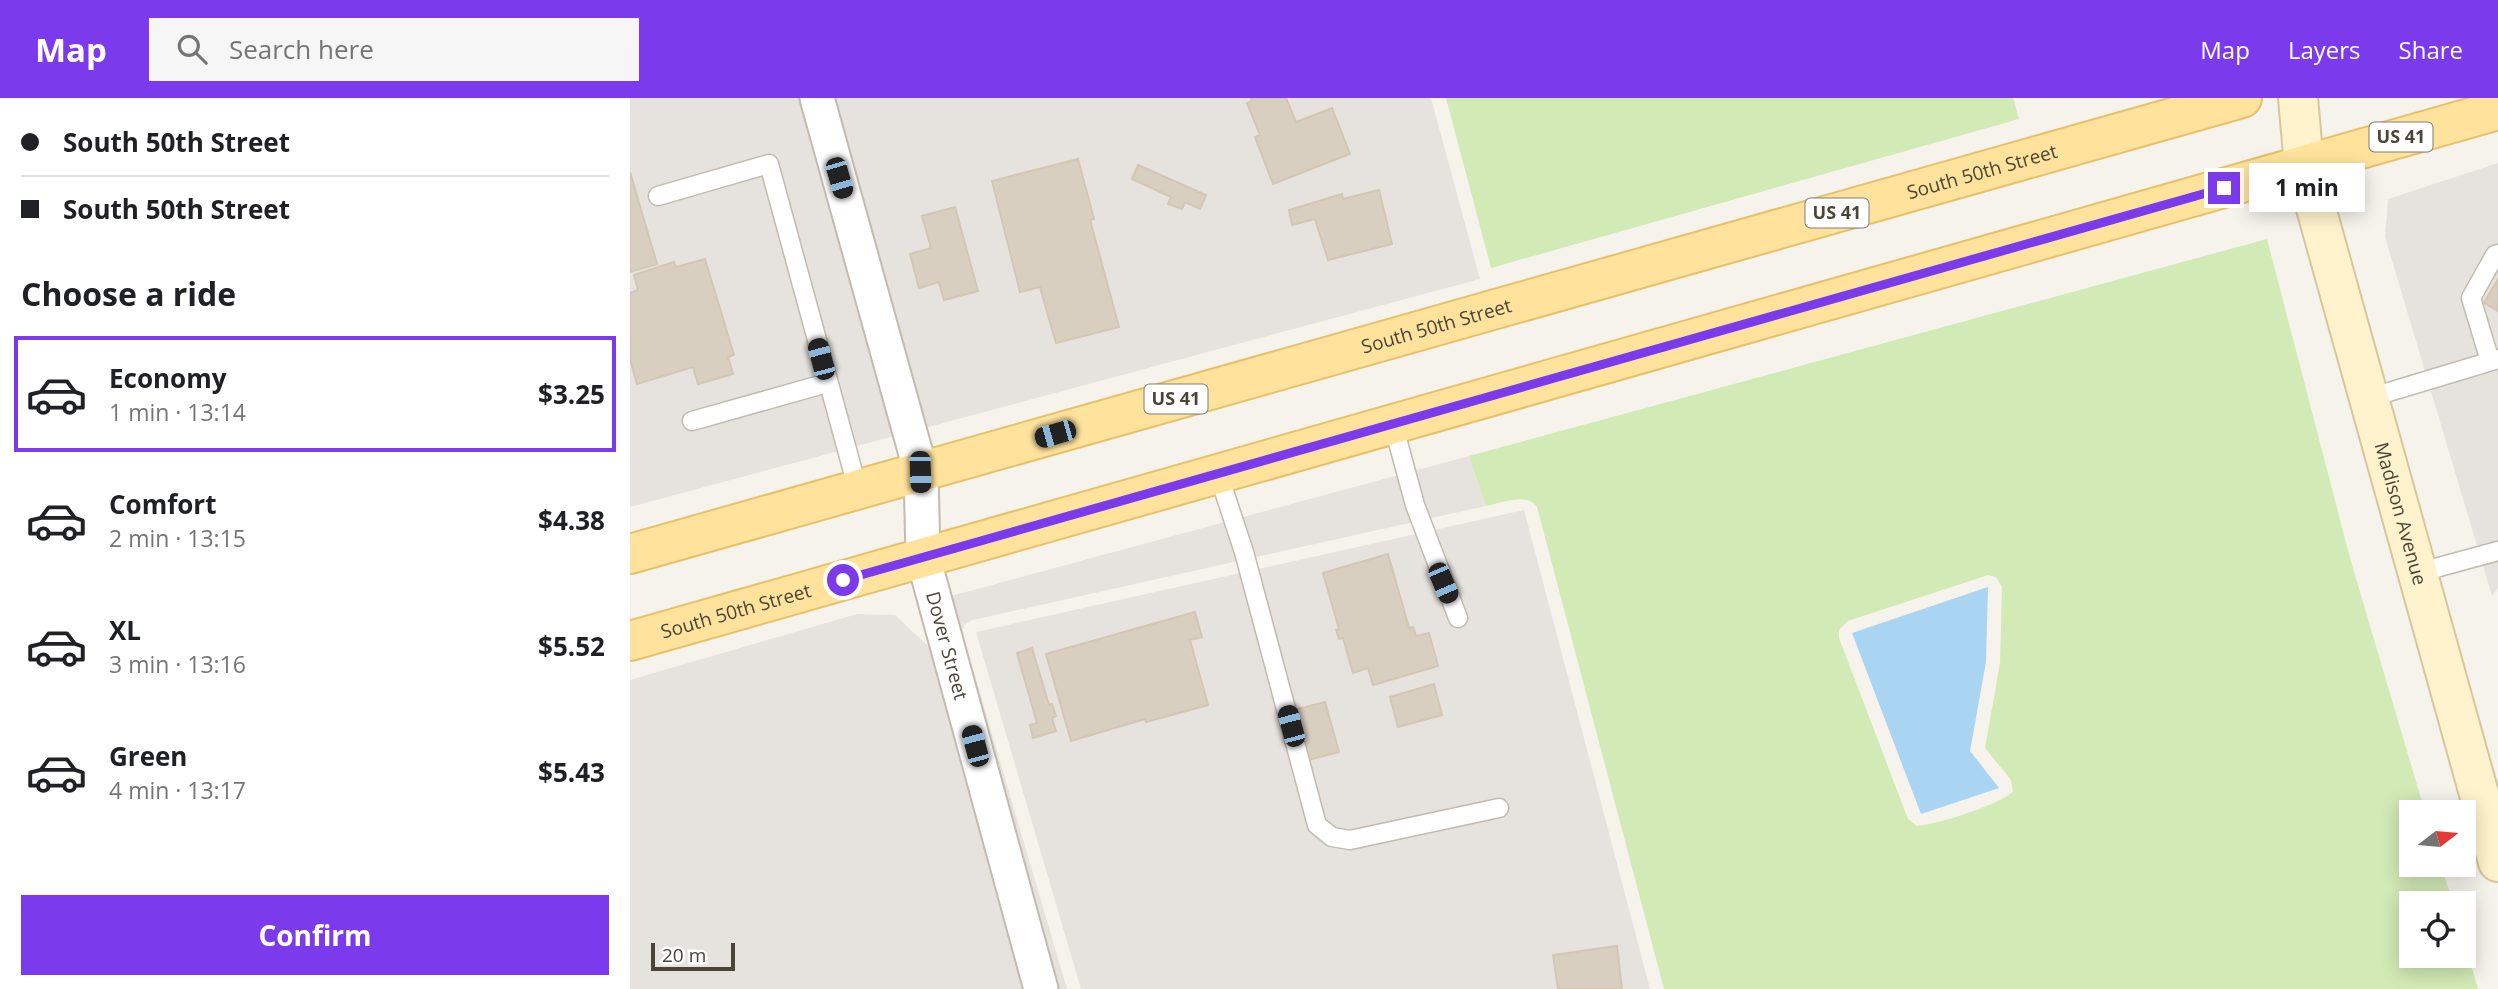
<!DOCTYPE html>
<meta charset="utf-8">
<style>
:root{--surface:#fff;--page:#f6f6f6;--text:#202124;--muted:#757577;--line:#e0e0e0;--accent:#7c3aed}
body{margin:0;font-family:"Open Sans",sans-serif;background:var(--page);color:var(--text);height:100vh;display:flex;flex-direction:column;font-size:26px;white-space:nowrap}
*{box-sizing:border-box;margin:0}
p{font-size:23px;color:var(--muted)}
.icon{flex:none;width:38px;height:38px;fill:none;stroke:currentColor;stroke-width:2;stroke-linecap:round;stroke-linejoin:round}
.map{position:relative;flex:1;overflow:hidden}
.sheet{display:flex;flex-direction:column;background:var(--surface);width:630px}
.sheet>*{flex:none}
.banner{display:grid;align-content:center;height:154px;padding:0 21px;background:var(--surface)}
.needle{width:46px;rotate:74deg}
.buttons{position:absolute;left:1769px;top:702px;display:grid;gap:14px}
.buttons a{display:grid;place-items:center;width:77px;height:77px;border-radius:0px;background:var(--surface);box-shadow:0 4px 18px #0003;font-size:35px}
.scale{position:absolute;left:21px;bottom:18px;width:84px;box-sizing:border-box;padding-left:7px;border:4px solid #4b4439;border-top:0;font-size:19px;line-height:24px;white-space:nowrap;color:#4b4439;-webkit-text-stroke:5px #fff;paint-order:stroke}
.end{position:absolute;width:32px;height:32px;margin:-16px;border:9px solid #7c3aed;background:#fff;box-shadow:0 0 0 4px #fff}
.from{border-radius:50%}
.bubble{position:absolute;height:49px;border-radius:0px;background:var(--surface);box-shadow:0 4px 18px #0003;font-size:23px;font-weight:700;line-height:49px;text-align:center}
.car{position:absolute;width:21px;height:42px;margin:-21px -10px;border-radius:9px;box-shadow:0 0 5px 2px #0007;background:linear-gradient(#222 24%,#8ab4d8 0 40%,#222 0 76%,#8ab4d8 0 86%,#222 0)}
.banner b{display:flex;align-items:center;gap:24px;height:66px;font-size:26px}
.banner b+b{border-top:2px solid var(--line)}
.banner i{width:18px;height:18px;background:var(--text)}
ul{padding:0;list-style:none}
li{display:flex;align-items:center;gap:21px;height:116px;margin:0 14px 10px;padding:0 7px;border:4px solid transparent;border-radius:0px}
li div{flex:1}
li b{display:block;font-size:26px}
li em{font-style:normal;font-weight:700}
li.on{border-color:var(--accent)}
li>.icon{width:63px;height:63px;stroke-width:1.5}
h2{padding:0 21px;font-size:32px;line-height:84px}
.action{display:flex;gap:14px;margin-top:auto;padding:14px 21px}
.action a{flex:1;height:80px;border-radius:0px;background:var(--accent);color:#fff;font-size:28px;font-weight:700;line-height:80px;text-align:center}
header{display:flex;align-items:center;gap:42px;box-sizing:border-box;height:98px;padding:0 35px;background:var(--accent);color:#fff}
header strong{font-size:33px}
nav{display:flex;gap:38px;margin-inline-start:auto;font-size:24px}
.search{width:490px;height:63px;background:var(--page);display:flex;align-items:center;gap:18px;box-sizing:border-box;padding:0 24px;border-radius:0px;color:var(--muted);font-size:26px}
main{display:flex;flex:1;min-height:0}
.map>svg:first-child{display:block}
.industrial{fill:#e6e2dd}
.green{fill:#d2eab5;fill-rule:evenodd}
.water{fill:#a9d4f2}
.building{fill:#d8cfc1;stroke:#d3c7b4;stroke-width:2}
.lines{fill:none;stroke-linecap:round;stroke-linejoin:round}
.lane-casing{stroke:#c2bbae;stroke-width:21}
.street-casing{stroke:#c2bbae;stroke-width:37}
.secondary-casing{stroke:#d6c79b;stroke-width:42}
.primary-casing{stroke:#e6c16a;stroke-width:42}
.lane{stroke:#fff;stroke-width:18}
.street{stroke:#fff;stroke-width:33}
.secondary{stroke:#fff3cd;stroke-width:38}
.primary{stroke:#ffe39c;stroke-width:38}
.route{stroke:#7c3aed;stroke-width:9}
.labels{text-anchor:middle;stroke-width:5;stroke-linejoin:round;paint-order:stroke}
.shield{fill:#fff;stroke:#817c74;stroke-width:2}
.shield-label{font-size:18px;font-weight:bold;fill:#4b4439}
.street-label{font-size:19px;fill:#4b4439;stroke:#fff}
</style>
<header>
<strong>Map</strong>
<div class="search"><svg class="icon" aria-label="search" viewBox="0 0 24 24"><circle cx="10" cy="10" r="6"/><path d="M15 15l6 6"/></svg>Search here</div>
<nav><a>Map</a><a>Layers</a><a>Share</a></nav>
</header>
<main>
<section class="sheet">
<div class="banner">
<b><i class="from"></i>South 50th Street</b>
<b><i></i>South 50th Street</b>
</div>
<h2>Choose a ride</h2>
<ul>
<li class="on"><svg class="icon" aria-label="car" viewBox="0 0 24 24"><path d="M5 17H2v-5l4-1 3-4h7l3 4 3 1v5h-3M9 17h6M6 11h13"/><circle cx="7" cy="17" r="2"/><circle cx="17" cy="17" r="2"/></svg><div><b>Economy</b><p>1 min · 13:14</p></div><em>$3.25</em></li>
<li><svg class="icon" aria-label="car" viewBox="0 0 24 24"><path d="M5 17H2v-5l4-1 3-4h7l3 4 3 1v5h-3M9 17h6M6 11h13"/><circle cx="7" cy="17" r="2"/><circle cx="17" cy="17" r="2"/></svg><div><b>Comfort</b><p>2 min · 13:15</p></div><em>$4.38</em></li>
<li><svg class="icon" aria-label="car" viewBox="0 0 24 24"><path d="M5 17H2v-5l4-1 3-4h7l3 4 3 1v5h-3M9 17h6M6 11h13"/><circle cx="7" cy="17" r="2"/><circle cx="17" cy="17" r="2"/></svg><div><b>XL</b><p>3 min · 13:16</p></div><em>$5.52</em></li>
<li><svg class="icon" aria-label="car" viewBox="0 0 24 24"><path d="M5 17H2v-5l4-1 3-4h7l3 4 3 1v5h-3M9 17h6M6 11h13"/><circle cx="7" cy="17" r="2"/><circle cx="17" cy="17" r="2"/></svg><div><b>Green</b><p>4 min · 13:17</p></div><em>$5.43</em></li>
</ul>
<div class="action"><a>Confirm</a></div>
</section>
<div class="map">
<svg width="1868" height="891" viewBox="0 0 1868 891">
<rect width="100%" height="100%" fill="#f6f3ec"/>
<!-- industrial -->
<g class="industrial">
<path d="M0,0H801L850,181L0,409Z"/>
<path d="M1868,65V490L1862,498L1755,139L1758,101Z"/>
<path d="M839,358L856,408L343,522L335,526L332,534L437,891H428L321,498Z"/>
<path d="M894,412L1020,891H451L346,534Z"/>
<path d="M227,516L265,517L301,551L407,891H0V582Z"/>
</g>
<!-- green -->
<g class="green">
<path d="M816,0H1383L1389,21L861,170Z"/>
<path d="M1637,141L1720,460L1795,714H1782V766L1811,767L1823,805H1782V858H1834V843L1848,891H1034L907,409C897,394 872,405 856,408L839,358ZM1358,477L1366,479L1372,489L1370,565L1355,650L1381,682L1383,693C1373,706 1305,727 1287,728L1278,721L1209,540V532L1218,523Z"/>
</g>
<!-- water -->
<path class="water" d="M1358,489L1356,564L1340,653L1369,690L1291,716L1222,535Z"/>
<!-- building -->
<g class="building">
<path d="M621,0H656L666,24L702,10L720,56L643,86L625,39L630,37L617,5L622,3Z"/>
<path d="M448,61L464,121L460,122L489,229L426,245L410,189L390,194L362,83Z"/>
<path d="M508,67L576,97L570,111L555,104L552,111L538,106L541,99L502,81Z"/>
<path d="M0,74L27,166L0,174Z"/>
<path d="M749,92L762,146L698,162L685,121L662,127L659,112L712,96L713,101Z"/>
<path d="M325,109L348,193L314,202L309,184L289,190L280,156L301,150L292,118Z"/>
<path d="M75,161L104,257L98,259L103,276L68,286L63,269L7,286L0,261V195L8,192L4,177L44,164L46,169Z"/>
<path d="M1868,181V213L1854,205Z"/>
<path d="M758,456L779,530L783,529L786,538L799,535L808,568L743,587L738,570L723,575L713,540L709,541L706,532L709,531L693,475Z"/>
<path d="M565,514L572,539L560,542L578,607L516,624L515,621L441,643L416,556Z"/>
<path d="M402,550L419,607L422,606L426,618L422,620L426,633L403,640L400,627L407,625L387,555Z"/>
<path d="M804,586L812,617L768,629L760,599Z"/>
<path d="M695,604L709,654L678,662L664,612Z"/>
<path d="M987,848L992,891H928L923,857Z"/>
</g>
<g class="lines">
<defs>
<g id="lane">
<path d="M28,98L139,66L228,392"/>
<path d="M1860,263L1841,200L1865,157L1868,156"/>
<path d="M1739,300L1868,261"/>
<path d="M62,323L197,285"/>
<path d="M763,326L785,407L828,520"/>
<path d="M588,375L614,454L687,727L702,739L720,742L869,710"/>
<path d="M1787,475L1868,453"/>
</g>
<g id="street">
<path id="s1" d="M187,0L291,374L293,459L411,891"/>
</g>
<g id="secondary">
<path id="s2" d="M1668,0L1674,67L1868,764"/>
</g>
<g id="primary">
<path id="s3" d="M0,456L1612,0"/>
<path id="s4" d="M0,543L1868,12"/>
</g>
</defs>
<!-- lane casing -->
<use href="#lane" class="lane-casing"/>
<!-- street casing -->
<use href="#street" class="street-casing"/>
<!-- secondary casing -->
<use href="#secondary" class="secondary-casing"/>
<!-- primary casing -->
<use href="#primary" class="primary-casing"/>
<!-- lane -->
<use href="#lane" class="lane"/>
<!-- street -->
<use href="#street" class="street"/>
<!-- secondary -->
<use href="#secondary" class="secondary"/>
<!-- primary -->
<use href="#primary" class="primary"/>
</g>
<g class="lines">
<!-- route -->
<path class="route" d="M213,482L1594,90"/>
</g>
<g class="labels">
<!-- shield labels -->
<g class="shield">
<rect x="1739.5" y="24.5" width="63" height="29" rx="5"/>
<rect x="1175.5" y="100.5" width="63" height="29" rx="5"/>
<rect x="514.5" y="286.5" width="63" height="29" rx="5"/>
</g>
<g class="shield-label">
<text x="1771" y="45">US 41</text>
<text x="1207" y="121">US 41</text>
<text x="546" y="307">US 41</text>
</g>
<!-- street labels -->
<g class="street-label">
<text dy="7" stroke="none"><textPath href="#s3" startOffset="1405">South 50th Street</textPath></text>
<text dy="7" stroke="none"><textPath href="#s3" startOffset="838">South 50th Street</textPath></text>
<text dy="7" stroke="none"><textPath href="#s2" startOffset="429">Madison Avenue</textPath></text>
<text dy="7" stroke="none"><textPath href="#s4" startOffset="110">South 50th Street</textPath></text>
<text dy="7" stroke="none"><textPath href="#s1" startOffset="565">Dover Street</textPath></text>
</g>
</g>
</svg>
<div class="buttons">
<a><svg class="needle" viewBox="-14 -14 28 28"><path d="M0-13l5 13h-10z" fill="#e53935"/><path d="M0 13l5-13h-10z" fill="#757577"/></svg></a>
<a><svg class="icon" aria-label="locate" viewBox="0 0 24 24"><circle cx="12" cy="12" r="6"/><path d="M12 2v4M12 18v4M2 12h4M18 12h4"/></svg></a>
</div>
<div class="scale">20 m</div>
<i class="end from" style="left:213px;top:482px"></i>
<i class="end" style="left:1594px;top:90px"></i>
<div class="bubble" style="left:1619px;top:65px;width:116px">1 min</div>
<i class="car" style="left:209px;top:80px;rotate:164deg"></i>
<i class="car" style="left:191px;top:261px;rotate:345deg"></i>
<i class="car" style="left:425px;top:336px;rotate:254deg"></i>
<i class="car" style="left:290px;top:374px;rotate:178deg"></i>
<i class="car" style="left:813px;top:485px;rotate:157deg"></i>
<i class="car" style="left:661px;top:628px;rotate:345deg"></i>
<i class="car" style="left:345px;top:648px;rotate:345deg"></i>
</div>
</main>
